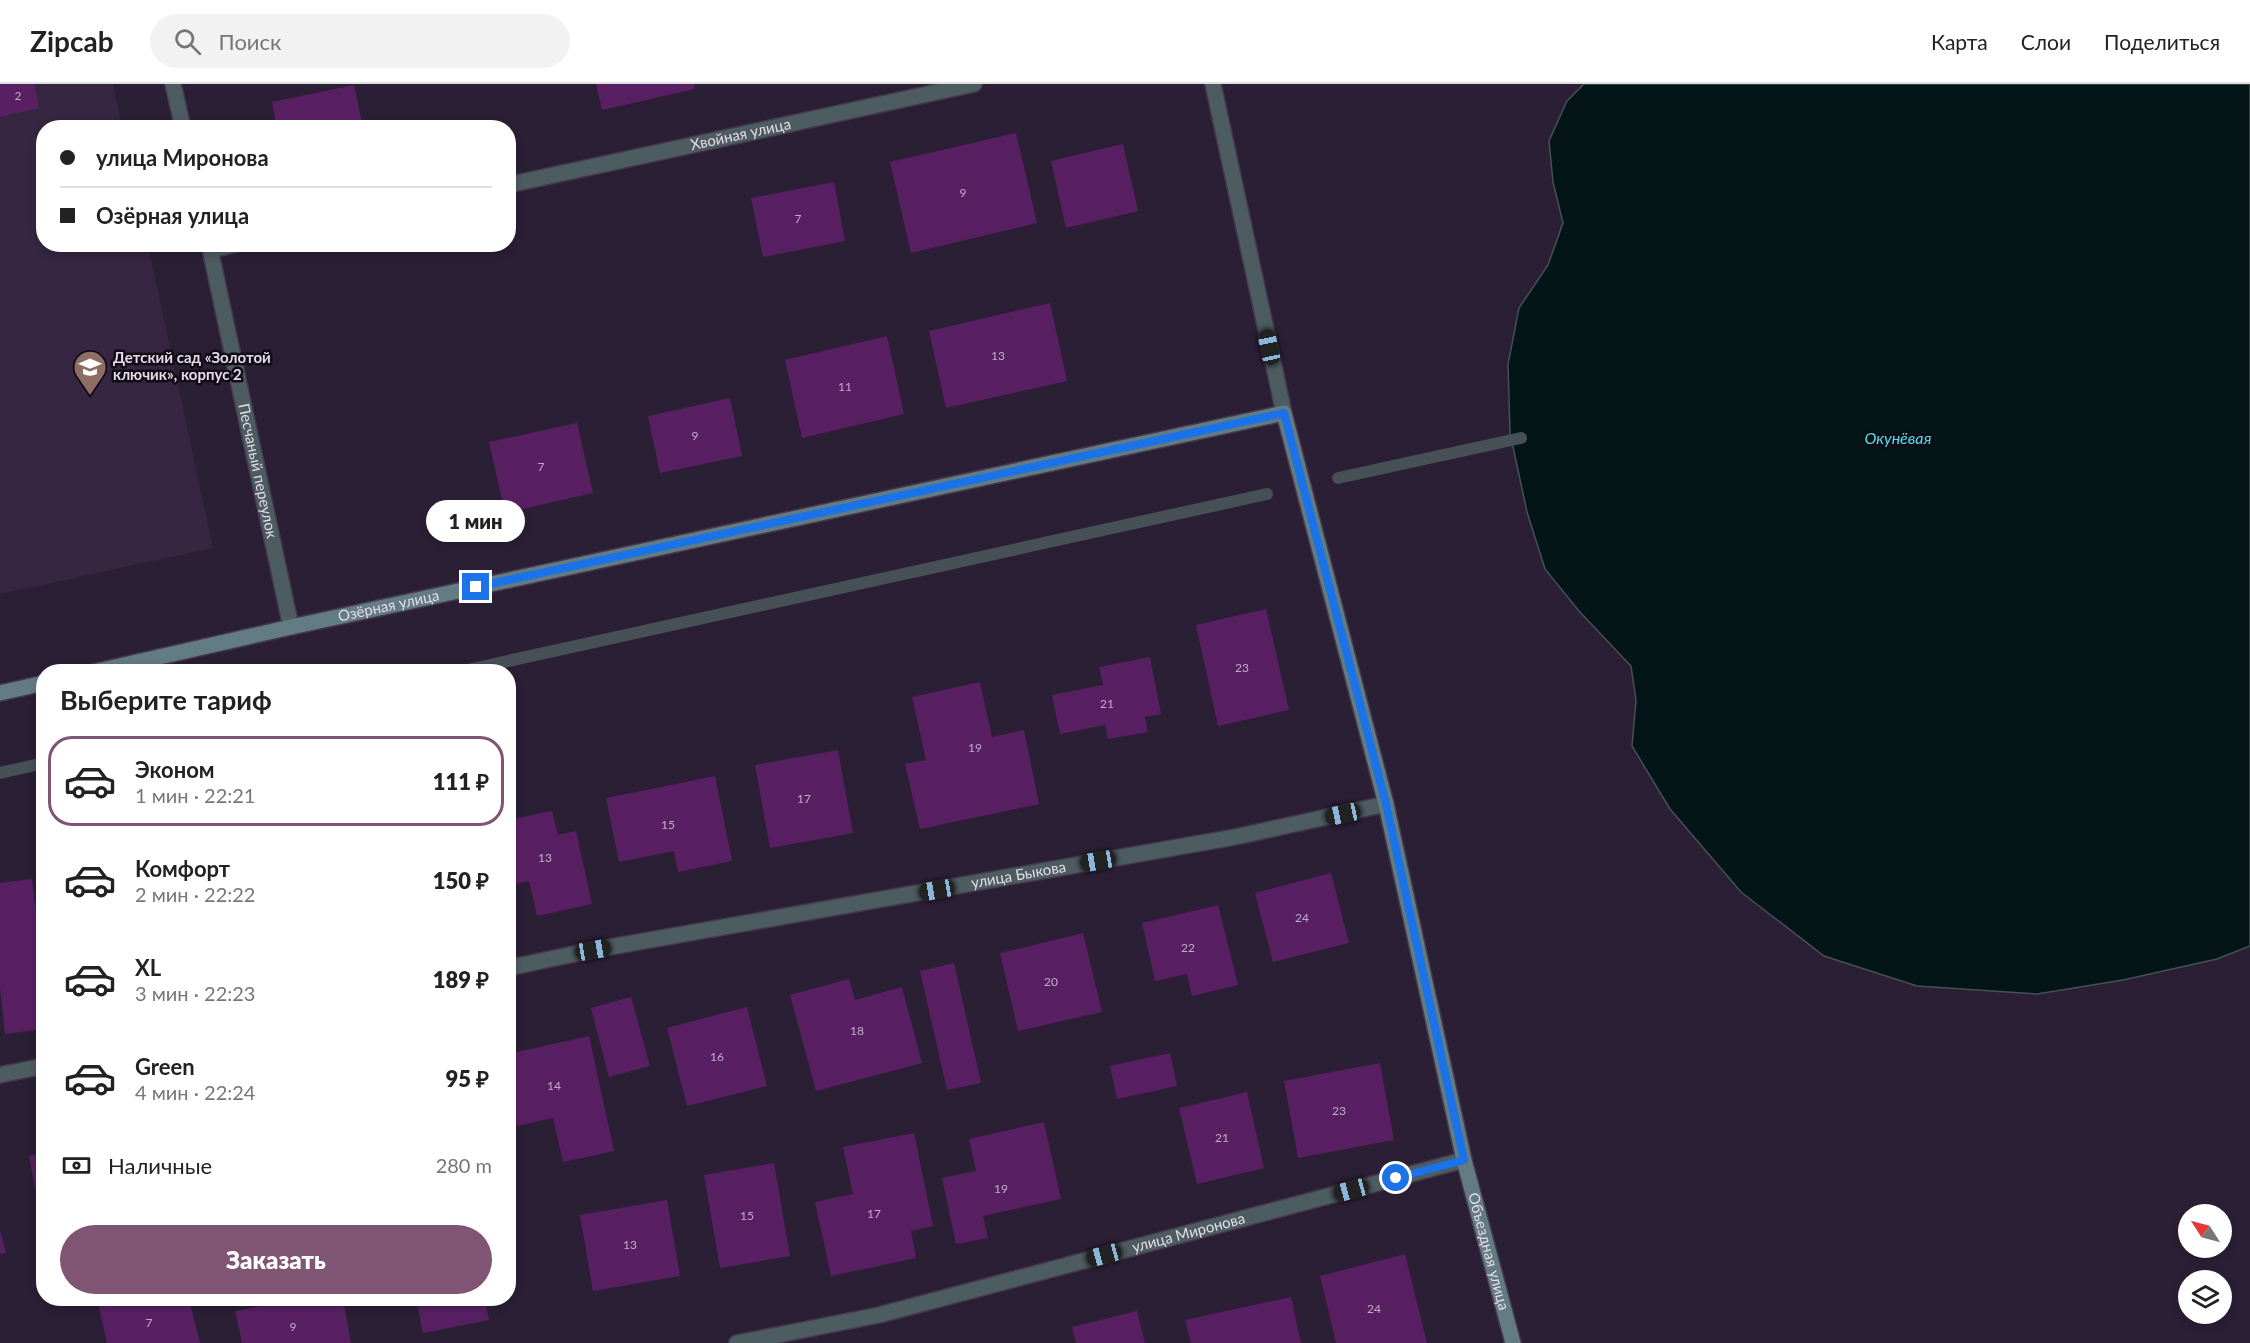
<!DOCTYPE html>
<html lang="ru">
<meta charset="utf-8">
<style>
:root{--surface:#fff;--page:#f2f2f2;--text:#222;--muted:#767676;--line:#e0e0e0;--accent:#805473}
body{margin:0;font-family:Lato,sans-serif;background:var(--page);color:var(--text);height:100vh;display:flex;flex-direction:column;font-size:22px;white-space:nowrap}
*{box-sizing:border-box;margin:0}
p{font-size:20px;color:var(--muted)}
.icon{flex:none;width:33px;height:33px;fill:none;stroke:currentColor;stroke-width:2;stroke-linecap:round;stroke-linejoin:round}
.map{position:relative;flex:1;overflow:hidden}
.panel{position:absolute;left:36px;top:580px;width:480px;height:642px;display:flex;flex-direction:column;background:var(--surface);border-radius:24px;box-shadow:0 3px 9px #0003}
.panel>*{flex:none}
.hud{position:absolute;left:36px;top:36px;width:480px;height:132px;border-radius:24px;box-shadow:0 3px 9px #0003;display:grid;align-content:center;height:132px;padding:0 24px;background:var(--surface)}
.needle{width:39px;rotate:306deg}
.controls{position:absolute;left:2178px;top:1120px;display:grid;gap:12px}
.controls a{display:grid;place-items:center;width:54px;height:54px;border-radius:50%;background:var(--surface);box-shadow:0 3px 9px #0003;font-size:30px}
.end{position:absolute;width:27px;height:27px;margin:-14px;border:8px solid #1a73e8;background:#fff;box-shadow:0 0 0 3px #fff}
.from{border-radius:50%}
.bubble{position:absolute;height:42px;border-radius:21px;background:var(--surface);box-shadow:0 3px 9px #0003;font-size:20px;font-weight:800;line-height:42px;text-align:center}
.car{position:absolute;width:18px;height:36px;margin:-18px -9px;border-radius:8px;box-shadow:0 0 4px 2px #0007;background:linear-gradient(#222 24%,#8ab4d8 0 40%,#222 0 76%,#8ab4d8 0 86%,#222 0)}
.hud b{display:flex;align-items:center;gap:21px;height:57px;font-size:22px}
.hud b+b{border-top:2px solid var(--line)}
.hud i{width:15px;height:15px;background:var(--text)}
ul{padding:0;list-style:none}
li{display:flex;align-items:center;gap:18px;height:90px;margin:0 12px 9px;padding:0 12px;border:3px solid transparent;border-radius:24px}
li div{flex:1}
li b{display:block;font-size:22px}
li em{font-style:normal;font-weight:800}
li.selected{border-color:var(--accent)}
li>.icon{width:54px;height:54px;stroke-width:1.5}
h2{padding:0 24px;font-size:27px;line-height:72px}
.pay{display:flex;align-items:center;gap:15px;height:66px;padding:0 24px;font-size:22px}
.pay p{margin-inline-start:auto}
.button{display:flex;gap:12px;margin-top:auto;padding:12px 24px}
.button a{flex:1;height:69px;border-radius:36px;background:var(--accent);color:#fff;font-size:24px;font-weight:800;line-height:69px;text-align:center}
header{display:flex;align-items:center;gap:36px;box-sizing:border-box;height:84px;padding:0 30px;background:var(--surface);border-bottom:2px solid var(--line)}
header strong{font-size:28px}
nav{display:flex;gap:33px;margin-inline-start:auto;font-size:21px}
.search{width:420px;height:54px;background:var(--page);display:flex;align-items:center;gap:15px;box-sizing:border-box;padding:0 21px;border-radius:33px;color:var(--muted);font-size:22px}
.map>svg:first-child{display:block}
.built{fill:#362641}
.water{fill:#031516;stroke:#465056;stroke-width:1.5}
.lines{fill:none;stroke-linecap:round;stroke-linejoin:round}
.stream{stroke:#465056;stroke-width:12}
.building{fill:#582063}
.street-casing{stroke:#45394e;stroke-width:18}
.secondary-casing{stroke:#45394e;stroke-width:18}
.street{stroke:#4d5c61;stroke-width:15}
.secondary{stroke:#637b82;stroke-width:15}
.route{stroke:#1a73e8;stroke-width:8}
.labels{text-anchor:middle;stroke-width:5;stroke-linejoin:round;paint-order:stroke}
.number-label{font-size:12px;fill:#c0acc8}
.street-label{font-size:15px;fill:#e3dbea;stroke:#110b15}
.poi-label{font-size:15px;font-weight:bold;fill:#e3dbea;stroke:#110b15;text-anchor:start}
.water-label{font-size:16px;font-style:italic;fill:#4fe1ea;stroke:#110b15}
</style>
<header>
<strong>Zipcab</strong>
<div class="search"><svg class="icon" aria-label="search" viewBox="0 0 24 24"><circle cx="10" cy="10" r="6"/><path d="M15 15l6 6"/></svg>Поиск</div>
<nav><a>Карта</a><a>Слои</a><a>Поделиться</a></nav>
</header>
<div class="map">
<svg width="2250" height="1259" viewBox="0 0 2250 1259">
<rect width="100%" height="100%" fill="#2b1f35"/>
<!-- built -->
<path class="built" d="M0,0H113L122,43L44,44V160L148,161L213,464L0,510Z"/>
<!-- water -->
<path class="water" d="M1584,0H2250V862L2217,875L2123,896L2037,910L1917,902L1824,872L1741,808L1670,725L1632,662L1636,616L1631,582L1579,527L1545,485L1527,428L1510,349L1508,280L1519,224L1548,181L1563,139L1553,98L1549,57L1567,17Z"/>
<g class="lines">
<!-- stream -->
<g class="stream">
<path d="M1338,394L1521,354"/>
<path d="M458,588L1267,410"/>
<path d="M0,689L44,679"/>
</g>
</g>
<!-- building -->
<g class="building">
<path d="M0,0H34L39,24L0,33Z"/>
<path d="M596,0H694L695,5L602,26Z"/>
<path d="M354,1L363,44H277L272,18Z"/>
<path d="M1016,49L1037,139L911,169L890,78Z"/>
<path d="M1123,60L1138,127L1066,144L1051,77Z"/>
<path d="M834,98L845,157L763,173L751,114Z"/>
<path d="M1050,219L1067,297L946,324L929,247Z"/>
<path d="M887,252L904,330L802,354L785,276Z"/>
<path d="M730,314L742,372L660,389L648,332Z"/>
<path d="M577,339L593,409L505,429L489,358Z"/>
<path d="M1266,525L1289,626L1218,642L1196,541Z"/>
<path d="M1150,573L1161,630L1145,633L1148,648L1108,655L1105,641L1060,650L1052,611L1103,601L1099,583Z"/>
<path d="M980,598L992,653L1024,646L1039,720L920,745L905,680L926,676L912,613Z"/>
<path d="M838,666L853,749L770,764L755,681Z"/>
<path d="M715,692L732,777L678,788L674,767L619,778L606,714Z"/>
<path d="M552,727L558,751L576,747L592,820L537,832L529,797L508,802V736Z"/>
<path d="M1331,789L1349,859L1273,878L1255,809Z"/>
<path d="M32,795L44,888V945L5,950L0,904V799Z"/>
<path d="M1218,821L1238,901L1192,912L1187,890L1155,897L1142,839Z"/>
<path d="M1083,849L1102,928L1018,947L1000,869Z"/>
<path d="M954,879L981,999L947,1006L920,887Z"/>
<path d="M849,895L855,916L902,903L922,979L816,1007L790,911Z"/>
<path d="M631,913L650,982L609,993L591,924Z"/>
<path d="M747,923L767,1002L687,1022L667,944Z"/>
<path d="M589,952L614,1067L563,1078L553,1034L508,1044V970Z"/>
<path d="M1170,969L1177,1002L1117,1015L1110,982Z"/>
<path d="M1380,979L1394,1056L1298,1074L1284,997Z"/>
<path d="M1247,1008L1264,1084L1197,1100L1179,1024Z"/>
<path d="M1044,1038L1061,1115L983,1132L988,1154L956,1160L942,1094L976,1087L969,1055Z"/>
<path d="M914,1049L933,1142L911,1147L916,1174L831,1192L815,1118L853,1110L843,1063Z"/>
<path d="M44,1069V1140H42L29,1072Z"/>
<path d="M774,1079L790,1172L720,1184L704,1091Z"/>
<path d="M667,1116L680,1192L593,1207L580,1131Z"/>
<path d="M0,1146L6,1169L0,1170Z"/>
<path d="M1405,1170L1427,1259H1336L1320,1192Z"/>
<path d="M1291,1213L1301,1259H1191L1185,1236Z"/>
<path d="M115,1215H189L200,1259H107L98,1219Z"/>
<path d="M297,1215H343L351,1259H242L235,1227Z"/>
<path d="M416,1215H485L489,1236L423,1249Z"/>
<path d="M1137,1227L1145,1259H1076L1072,1243Z"/>
</g>
<g class="lines">
<defs>
<g id="street">
<path d="M173,0L183,44"/>
<path d="M1213,0L1284,329"/>
<path id="s1" d="M508,101L974,0"/>
<path id="s2" d="M209,160L291,543"/>
<path d="M211,166L237,160"/>
<path id="s3" d="M508,884L593,866L1235,753L1386,720"/>
<path d="M0,991L44,982"/>
<path id="s4" d="M737,1259L879,1231L1464,1076"/>
</g>
<g id="secondary">
<path id="s5" d="M93,588L291,543L1284,329L1386,720L1464,1076L1513,1259"/>
<path d="M0,609L44,599"/>
</g>
</defs>
<!-- street casing -->
<use href="#street" class="street-casing"/>
<!-- secondary casing -->
<use href="#secondary" class="secondary-casing"/>
<!-- street -->
<use href="#street" class="street"/>
<!-- secondary -->
<use href="#secondary" class="secondary"/>
</g>
<g class="lines">
<!-- route -->
<path class="route" d="M476,503L1284,329L1386,720L1464,1076L1396,1094"/>
</g>
<!-- icons -->
<defs>
<symbol id="school-pin" viewBox="-11 -11 22 30"><path d="M0 17L-7.5 6A9.5 9.5 0 1 1 7.5 6Z" fill="#8d6e63" stroke="#110b15"/><path d="M0-5L7-2L0 1L-7-2ZM-4 1L0 2.5L4 1V4Q0 6-4 4Z" fill="#fff"/></symbol>
</defs>
<g fill-rule="evenodd">
<use href="#school-pin" x="71" y="264" width="38" height="52"/>
</g>
<g class="labels">
<!-- number labels -->
<g class="number-label">
<text x="18" y="16">2</text>
<text x="963" y="113">9</text>
<text x="798" y="139">7</text>
<text x="998" y="276">13</text>
<text x="845" y="307">11</text>
<text x="695" y="356">9</text>
<text x="541" y="387">7</text>
<text x="1242" y="588">23</text>
<text x="1107" y="624">21</text>
<text x="975" y="668">19</text>
<text x="804" y="719">17</text>
<text x="668" y="745">15</text>
<text x="545" y="778">13</text>
<text x="1302" y="838">24</text>
<text x="1188" y="868">22</text>
<text x="1051" y="902">20</text>
<text x="857" y="951">18</text>
<text x="717" y="977">16</text>
<text x="554" y="1006">14</text>
<text x="1339" y="1031">23</text>
<text x="1222" y="1058">21</text>
<text x="1001" y="1109">19</text>
<text x="874" y="1134">17</text>
<text x="747" y="1136">15</text>
<text x="630" y="1165">13</text>
<text x="1374" y="1229">24</text>
<text x="149" y="1243">7</text>
<text x="293" y="1247">9</text>
</g>
<!-- street labels -->
<g class="street-label">
<text dy="5" stroke="none"><textPath href="#s1" startOffset="238">Хвойная улица</textPath></text>
<text dy="5" stroke="none"><textPath href="#s2" startOffset="232">Песчаный переулок</textPath></text>
<text dy="5" stroke="none"><textPath href="#s5" startOffset="303">Озёрная улица</textPath></text>
<text dy="5" stroke="none"><textPath href="#s3" startOffset="519">улица Быкова</textPath></text>
<text dy="5" stroke="none"><textPath href="#s4" startOffset="465">улица Миронова</textPath></text>
<text dy="5" stroke="none"><textPath href="#s5" startOffset="2082">Объездная улица</textPath></text>
</g>
<!-- poi labels -->
<g class="poi-label">
<text x="113" y="279">Детский сад «Золотой<tspan x="113" dy="17">ключик», корпус 2</tspan></text>
</g>
<!-- water labels -->
<g class="water-label">
<text x="1898" y="360">Окунёвая</text>
</g>
</g>
</svg>
<div class="controls">
<a><svg class="needle" viewBox="-14 -14 28 28"><path d="M0-13l5 13h-10z" fill="#e53935"/><path d="M0 13l5-13h-10z" fill="#767676"/></svg></a>
<a><svg class="icon" aria-label="layers" viewBox="0 0 24 24"><path d="M12 4l9 5-9 5-9-5zM3 14l9 5 9-5"/></svg></a>
</div>
<i class="end from" style="left:1396px;top:1094px"></i>
<i class="end" style="left:476px;top:503px"></i>
<div class="bubble" style="left:426px;top:416px;width:99px">1 мин</div>
<i class="car" style="left:1269px;top:263px;rotate:348deg"></i>
<i class="car" style="left:1343px;top:730px;rotate:258deg"></i>
<i class="car" style="left:1098px;top:777px;rotate:260deg"></i>
<i class="car" style="left:937px;top:806px;rotate:260deg"></i>
<i class="car" style="left:593px;top:866px;rotate:80deg"></i>
<i class="car" style="left:1351px;top:1106px;rotate:255deg"></i>
<i class="car" style="left:1104px;top:1171px;rotate:255deg"></i>
<div class="hud">
<b><i class="from"></i>улица Миронова</b>
<b><i></i>Озёрная улица</b>
</div>
<section class="panel">
<h2>Выберите тариф</h2>
<ul>
<li class="selected"><svg class="icon" aria-label="car" viewBox="0 0 24 24"><path d="M5 17H2v-5l4-1 3-4h7l3 4 3 1v5h-3M9 17h6M6 11h13"/><circle cx="7" cy="17" r="2"/><circle cx="17" cy="17" r="2"/></svg><div><b>Эконом</b><p>1 мин · 22:21</p></div><em>111 ₽</em></li>
<li><svg class="icon" aria-label="car" viewBox="0 0 24 24"><path d="M5 17H2v-5l4-1 3-4h7l3 4 3 1v5h-3M9 17h6M6 11h13"/><circle cx="7" cy="17" r="2"/><circle cx="17" cy="17" r="2"/></svg><div><b>Комфорт</b><p>2 мин · 22:22</p></div><em>150 ₽</em></li>
<li><svg class="icon" aria-label="car" viewBox="0 0 24 24"><path d="M5 17H2v-5l4-1 3-4h7l3 4 3 1v5h-3M9 17h6M6 11h13"/><circle cx="7" cy="17" r="2"/><circle cx="17" cy="17" r="2"/></svg><div><b>XL</b><p>3 мин · 22:23</p></div><em>189 ₽</em></li>
<li><svg class="icon" aria-label="car" viewBox="0 0 24 24"><path d="M5 17H2v-5l4-1 3-4h7l3 4 3 1v5h-3M9 17h6M6 11h13"/><circle cx="7" cy="17" r="2"/><circle cx="17" cy="17" r="2"/></svg><div><b>Green</b><p>4 мин · 22:24</p></div><em>95 ₽</em></li>
</ul>
<div class="pay"><svg class="icon" aria-label="cash" viewBox="0 0 24 24"><path d="M3 7h18v10H3z"/><circle cx="12" cy="12" r="2"/></svg>Наличные<p>280 m</p></div>
<div class="button"><a>Заказать</a></div>
</section>
</div>
